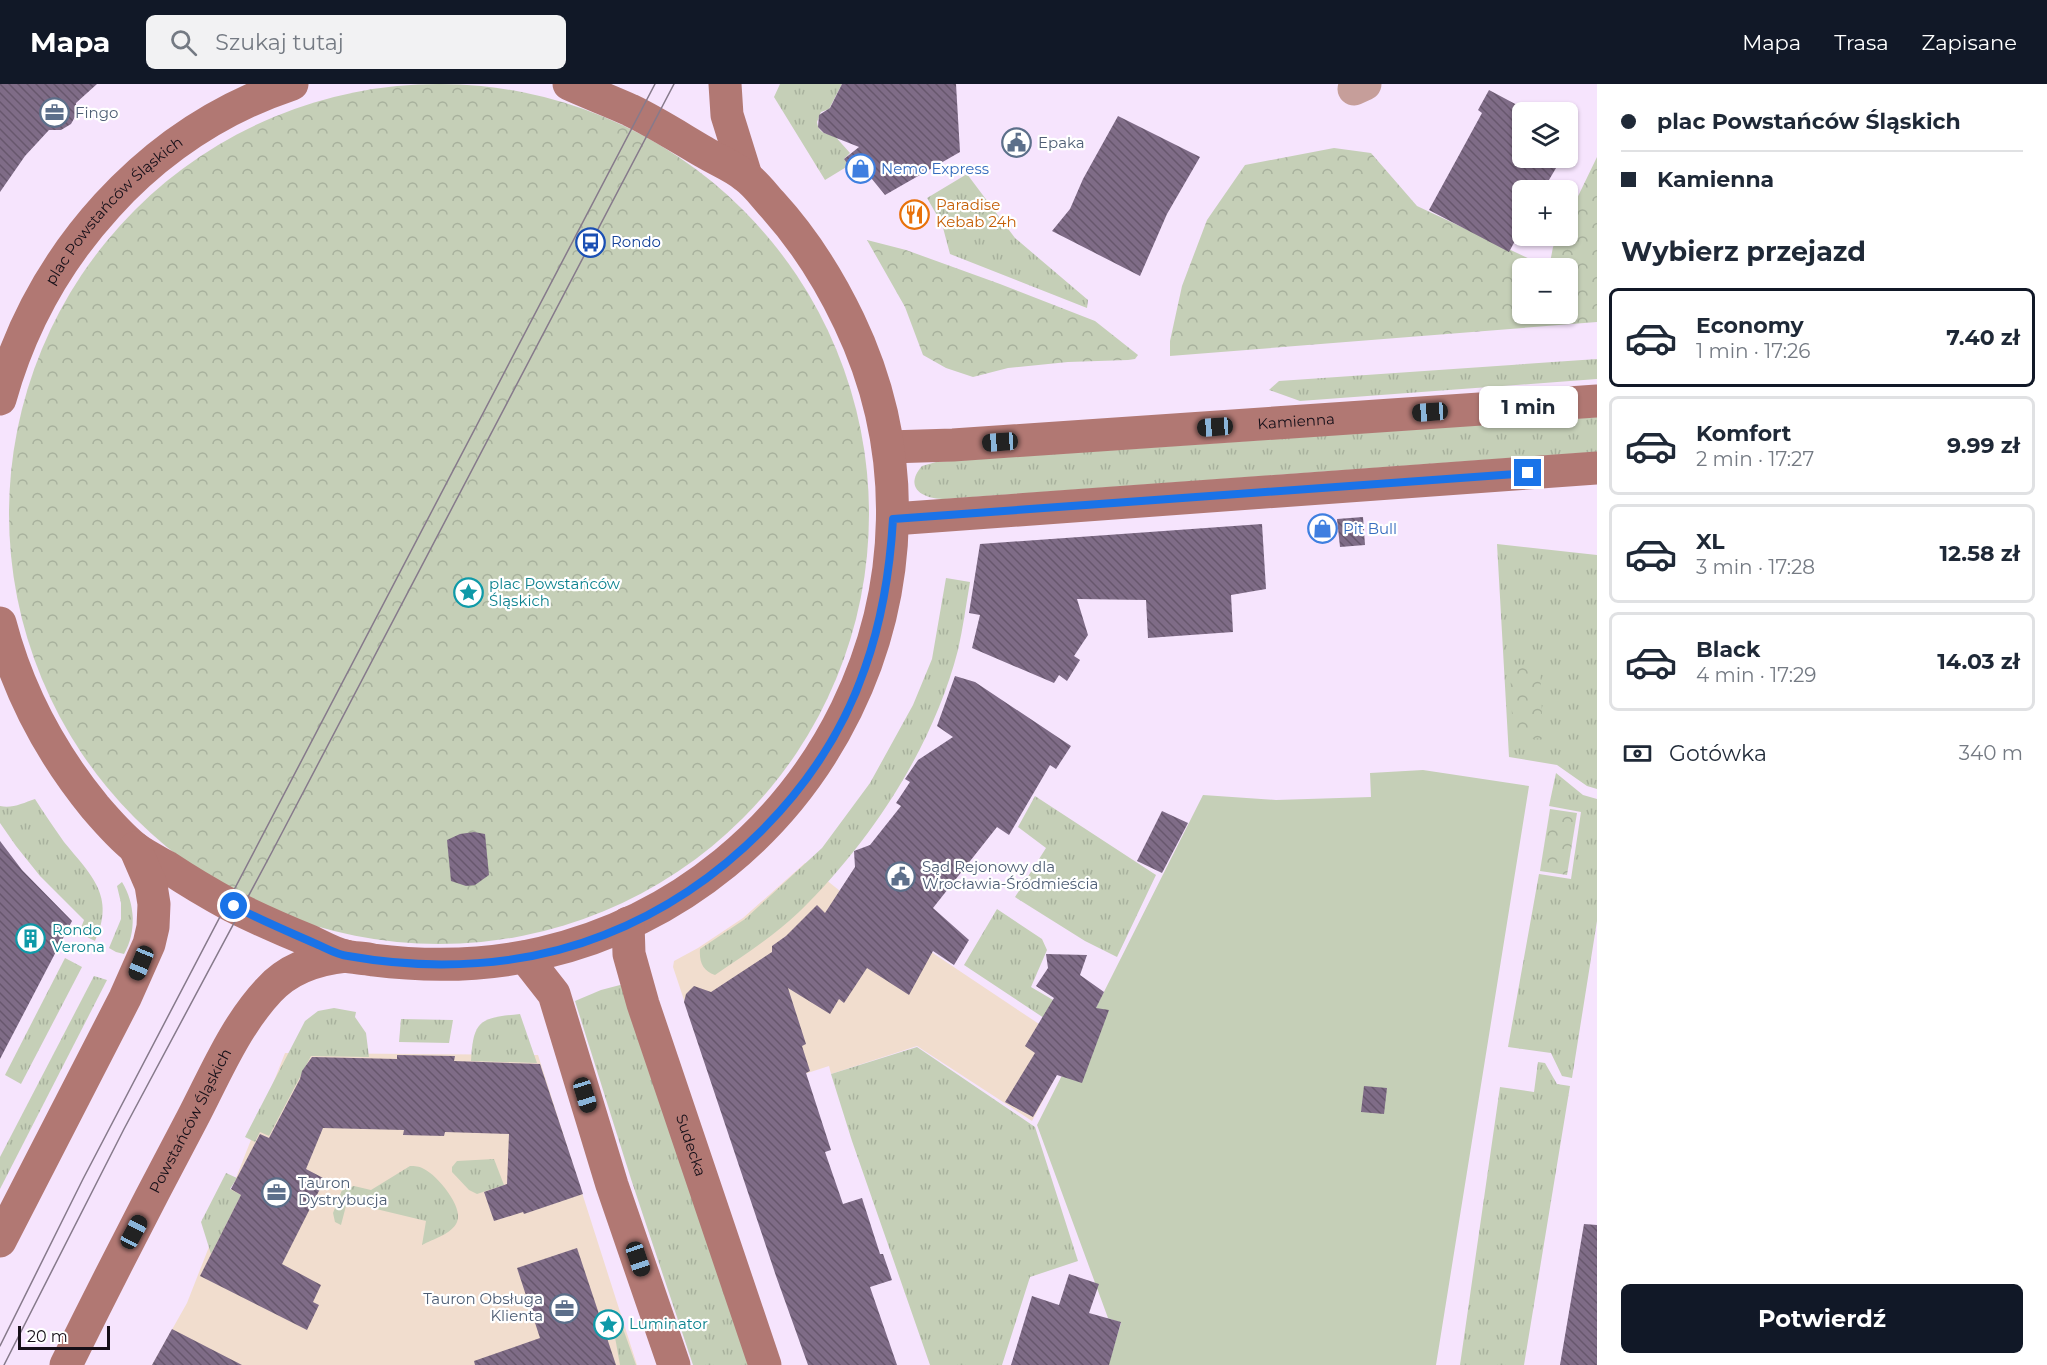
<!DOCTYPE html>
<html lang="pl">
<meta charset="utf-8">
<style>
:root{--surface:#fff;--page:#f2f2f3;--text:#1f2937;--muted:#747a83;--line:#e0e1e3;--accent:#111827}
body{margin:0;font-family:Montserrat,sans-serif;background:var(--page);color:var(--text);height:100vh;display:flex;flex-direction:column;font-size:22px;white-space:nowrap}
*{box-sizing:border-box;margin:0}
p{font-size:20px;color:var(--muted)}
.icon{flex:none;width:33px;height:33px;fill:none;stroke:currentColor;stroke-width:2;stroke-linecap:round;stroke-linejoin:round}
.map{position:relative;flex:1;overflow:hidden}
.details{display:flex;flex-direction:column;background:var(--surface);width:450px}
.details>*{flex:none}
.hud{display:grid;align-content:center;height:132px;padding:0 24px;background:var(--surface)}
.fabs{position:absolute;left:1512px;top:18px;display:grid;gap:12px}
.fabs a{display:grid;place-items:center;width:66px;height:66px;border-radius:9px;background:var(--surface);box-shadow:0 2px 4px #0004;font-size:30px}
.scale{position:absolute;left:18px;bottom:15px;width:92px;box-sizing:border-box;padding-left:6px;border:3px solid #150f18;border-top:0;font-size:16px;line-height:21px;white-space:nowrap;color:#150f18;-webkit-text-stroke:4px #fff;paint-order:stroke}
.end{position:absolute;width:27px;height:27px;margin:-14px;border:8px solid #1a73e8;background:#fff;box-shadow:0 0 0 3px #fff}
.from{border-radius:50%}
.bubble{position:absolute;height:42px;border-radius:9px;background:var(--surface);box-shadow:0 2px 4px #0004;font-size:20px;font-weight:700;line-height:42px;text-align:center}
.car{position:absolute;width:18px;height:36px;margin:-18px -9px;border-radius:8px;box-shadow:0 0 4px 2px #0007;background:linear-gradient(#222 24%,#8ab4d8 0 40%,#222 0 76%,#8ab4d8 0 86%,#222 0)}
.hud b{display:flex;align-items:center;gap:21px;height:57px;font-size:22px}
.hud b+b{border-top:2px solid var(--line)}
.hud i{width:15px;height:15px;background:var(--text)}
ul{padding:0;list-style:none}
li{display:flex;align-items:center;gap:18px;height:99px;margin:0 12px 9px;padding:0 12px;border:3px solid var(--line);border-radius:9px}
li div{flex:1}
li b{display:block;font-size:22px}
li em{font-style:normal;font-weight:700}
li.current{border-color:var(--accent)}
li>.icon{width:54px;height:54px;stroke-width:1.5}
h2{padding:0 24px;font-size:27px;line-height:72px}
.pay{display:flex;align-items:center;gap:15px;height:66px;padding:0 24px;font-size:22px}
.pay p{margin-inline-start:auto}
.button{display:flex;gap:12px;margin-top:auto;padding:12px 24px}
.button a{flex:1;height:69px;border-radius:9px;background:var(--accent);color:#fff;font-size:24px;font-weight:700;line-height:69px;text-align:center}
header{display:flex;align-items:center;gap:36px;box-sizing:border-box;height:84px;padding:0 30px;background:var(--accent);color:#fff}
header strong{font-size:28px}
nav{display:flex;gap:33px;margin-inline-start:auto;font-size:21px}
.search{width:420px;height:54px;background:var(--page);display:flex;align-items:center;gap:15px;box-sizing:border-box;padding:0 21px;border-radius:9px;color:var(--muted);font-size:22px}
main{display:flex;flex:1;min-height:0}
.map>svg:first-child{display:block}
.commercial{fill:#f1ddce}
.grass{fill:url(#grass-tufts)}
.park{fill:url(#park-crowns);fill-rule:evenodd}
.garden{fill:#c5cfb7}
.building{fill:url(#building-back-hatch)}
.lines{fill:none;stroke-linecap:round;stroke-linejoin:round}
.street{stroke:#c69e9a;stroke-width:33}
.secondary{stroke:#b17873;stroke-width:33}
.tram{stroke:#867a8b;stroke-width:1.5}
.route{stroke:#1a73e8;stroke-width:8}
.labels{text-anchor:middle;stroke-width:4.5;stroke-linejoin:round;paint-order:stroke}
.service-label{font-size:15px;fill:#4e5e75;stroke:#fff;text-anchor:start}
.shop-label{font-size:15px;fill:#366cbe;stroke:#fff;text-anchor:start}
.food-label{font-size:15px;fill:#c56008;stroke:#fff;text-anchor:start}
.street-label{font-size:15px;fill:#150f18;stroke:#fff}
.transit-label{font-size:15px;fill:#164399;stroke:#fff;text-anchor:start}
.culture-label{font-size:15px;fill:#0d838f;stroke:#fff;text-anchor:start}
</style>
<header>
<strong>Mapa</strong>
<div class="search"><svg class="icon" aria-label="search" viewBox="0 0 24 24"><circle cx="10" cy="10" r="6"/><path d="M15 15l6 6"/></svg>Szukaj tutaj</div>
<nav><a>Mapa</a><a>Trasa</a><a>Zapisane</a></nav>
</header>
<main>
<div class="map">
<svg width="1597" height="1281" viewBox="0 0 1597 1281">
<defs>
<pattern id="grass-tufts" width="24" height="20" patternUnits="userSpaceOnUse" patternTransform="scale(1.5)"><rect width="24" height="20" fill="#c5cfb7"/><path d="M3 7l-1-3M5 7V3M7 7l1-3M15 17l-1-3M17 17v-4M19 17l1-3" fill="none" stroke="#a8b19d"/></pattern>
<pattern id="park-crowns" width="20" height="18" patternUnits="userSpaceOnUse" patternTransform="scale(1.5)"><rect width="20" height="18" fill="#c5cfb7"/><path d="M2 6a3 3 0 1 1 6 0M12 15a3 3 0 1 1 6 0" fill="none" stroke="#a8b19d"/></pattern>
<pattern id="building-back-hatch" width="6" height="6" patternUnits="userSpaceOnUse" patternTransform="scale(1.5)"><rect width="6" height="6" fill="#7f6c87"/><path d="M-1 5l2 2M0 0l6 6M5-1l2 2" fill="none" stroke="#67576d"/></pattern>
</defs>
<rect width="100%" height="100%" fill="#f6e4fd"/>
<!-- commercial -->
<g class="commercial">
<path d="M805,779L840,807L1039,940L1054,996L1032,1037L917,962L831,990L829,982L718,1018L673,883L674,877L698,864L743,834Z"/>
<path d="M285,969L538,971L637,1281H152L187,1219Z"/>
</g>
<!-- grass -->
<g class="grass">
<path d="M780,0H842L829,25L821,28L817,38C818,47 824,51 833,50L850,69L844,75L849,79L848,82L825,96L774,13Z"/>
<path d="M967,90L1015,154L1088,216L1087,224L950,170L942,140L927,114Z"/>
<path d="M1597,275V295L1300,317L1269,306L1279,297Z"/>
<path d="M1597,333V368L945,415C923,415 903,404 922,382L936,378Z"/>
<path d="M1497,460L1597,471V705L1587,702L1557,681L1509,673Z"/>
<path d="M946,494L970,498C966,521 963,544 958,566C933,663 871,758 799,828C774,852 744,871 715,891C703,887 699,878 700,865L745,835L822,764L870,699L913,621L932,575Z"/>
<path d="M1556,689L1583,711L1597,715V837L1572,994L1562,992L1551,969L1508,963L1539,790L1571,795L1581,728L1549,722Z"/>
<path d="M1035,712L1156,791L1117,873L1085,857L1015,813L1046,764L1018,743Z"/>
<path d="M35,715C44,729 54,744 64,758C91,791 116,812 95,857L79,849L84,836L40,792L16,762L0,739V722C12,725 23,719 35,715Z"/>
<path d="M122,798C135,819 137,848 124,870L116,868L109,864L121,835V819L117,802Z"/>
<path d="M997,825L1042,855L1047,866L1031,903L1060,920L1050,938L964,881Z"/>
<path d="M65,874L82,883L21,1000L5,991Z"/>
<path d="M94,892L107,896L0,1105V1073Z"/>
<path d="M620,901L624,902L749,1281H693L631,1095L575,917L601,906Z"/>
<path d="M334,924L356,928L355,933L366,949L369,973L311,972L269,1052L260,1048L255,1058L245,1053L305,937L318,927Z"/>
<path d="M520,930L537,979L471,977C473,935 481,934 520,930Z"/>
<path d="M401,935L453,936L449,959L399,958Z"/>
<path d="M917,963L1035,1043L1078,1177L1030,1193L1002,1281H930L852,1057L831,990Z"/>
<path d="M1538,978L1545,979L1557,1000L1570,1002L1524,1281H1460L1500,1003L1534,1008Z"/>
<path d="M494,1075L504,1101L477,1110L469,1106L452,1088V1083L457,1077Z"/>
<path d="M410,1082C415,1082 419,1082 424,1085C437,1091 464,1123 457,1138C452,1150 433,1155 422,1161L426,1137L347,1118L341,1141L335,1138L333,1129L342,1106L354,1102L371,1106Z"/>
<path d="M226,1089L237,1094L230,1105L241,1111L211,1170L201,1138Z"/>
<path d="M621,1239L636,1281H620L613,1242Z"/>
</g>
<!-- park -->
<g class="park">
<circle cx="439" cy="430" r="430"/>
<path d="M1334,64L1371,69L1417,122L1549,184L1553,163L1559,152H1568V133L1597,73V238L1170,272V257L1182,202L1207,136L1245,81ZM1522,184H1568V230H1522Z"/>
<path d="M867,156L906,166L1000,200L1095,237L1138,271L1135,275L1128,276L1068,278L1008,284L973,293L946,284L923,271L905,223Z"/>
<path d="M1540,582L1543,654L1513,656L1510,583Z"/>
<path d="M1550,725L1577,729L1567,791L1540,787Z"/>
</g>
<!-- garden -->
<path class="garden" d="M1423,686L1529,702L1436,1281H1108L1121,1239L1108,1234L1037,1041L1203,711L1276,716L1371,713L1370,689Z"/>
<!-- building -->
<g class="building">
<path d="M0,0H97L76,19V31L71,40L61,46H49L25,72L0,108Z"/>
<path d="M842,0H956L960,68L885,111L867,89L859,95L844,75L859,63L824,49L818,43L819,31L830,24Z"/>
<path d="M1489,6L1530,28H1522V74H1562L1543,106H1522V144L1509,168L1429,126L1482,29L1478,26Z"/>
<path d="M1118,32L1200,73L1167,130L1140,192L1052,147L1070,125L1083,95Z"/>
<path d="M1363,433L1365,461L1340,463L1337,435Z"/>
<path d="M1262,440L1266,505L1231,511L1233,548L1148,554L1146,516L1077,515L1088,551L1074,572L1080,576L1067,597L1059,591L1054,599L972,564L980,531L969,529L980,460Z"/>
<path d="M955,592L975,598L1071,662L1056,685L1050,681L1009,751L997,743L933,824L969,856L954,881L933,867L909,911L867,884L844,919L839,915L830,930L788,904L806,960L802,962L810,987L806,989L831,1066L825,1068L843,1120L862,1114L880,1170H883L892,1196L870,1203L897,1281H808L776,1192L684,918L686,910L694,902L711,908L772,868V862L786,852L817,821L825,829L855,783L854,767L870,761L901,722L896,719L910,698L905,695L918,676L953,653L937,642Z"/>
<path d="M1162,727L1188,739L1162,789L1137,777Z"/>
<path d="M474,748L485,750L489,791L475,801L466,802L451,797L447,756L460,750Z"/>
<path d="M0,757L22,786L72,837L0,975Z"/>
<path d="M1046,870L1087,871L1080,891L1104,908L1096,924L1109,926L1082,999L1057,991L1033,1033L1005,1018L1035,969L1025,962L1054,914L1036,902L1048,884Z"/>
<path d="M397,971L455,972L454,977L540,980L583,1110L524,1130L523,1128L494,1137L484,1108L507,1100L509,1050L445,1048L444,1052L403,1051L404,1046L323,1044L306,1085L325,1095L282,1180L321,1201L313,1218L319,1221L307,1246L200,1192L241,1111L231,1105L260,1050L269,1054L300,995L302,987L312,973L397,975Z"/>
<path d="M1364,1002L1387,1004L1384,1030L1361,1028Z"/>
<path d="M1584,1140L1597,1141V1281H1560Z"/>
<path d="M577,1164L616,1281H475L474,1277L540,1254L517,1184Z"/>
<path d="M1069,1190L1099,1200L1089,1229L1121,1238L1109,1281H1011L1032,1212L1059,1221Z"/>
<path d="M172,1245L242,1281H152Z"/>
</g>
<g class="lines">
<!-- street -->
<path class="street" d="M1354,5L1365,0"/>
<!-- secondary -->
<g class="secondary">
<path d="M725,0L727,31L746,92"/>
<path id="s1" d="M0,315C40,171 148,48 292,0"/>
<path id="s2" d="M889,363L953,361L1597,317"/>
<path d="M893,435L1597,384"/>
<path d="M0,539C18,608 50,668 95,723C107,737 120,752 135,764C144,771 156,777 167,783C188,797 210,810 232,822C258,835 283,846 310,857C321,862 333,869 345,872C353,874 364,874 373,876C429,883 487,882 542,869C820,804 973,496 849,237C828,193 804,155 771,119C763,110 755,99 745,92C733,82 717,76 704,68C680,54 655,38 630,26C610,17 589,9 569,0"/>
<path id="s3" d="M628,839L629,870L643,920L765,1281"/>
<path d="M525,873L554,910L612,1101L674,1281"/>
<path d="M0,1157L125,914L149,860L153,843L154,820L151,801L135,764"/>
<path id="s4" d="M66,1281C107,1198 149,1116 192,1035C215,991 235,942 269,906C288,885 317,875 346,872"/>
</g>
<!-- tram -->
<g class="tram">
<path d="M0,1262L83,1095L655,0"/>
<path d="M4,1281L124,1045L273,766L674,0"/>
</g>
</g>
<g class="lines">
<!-- route -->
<path class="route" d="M234,822C260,836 287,847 314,859C324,863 337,871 348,872C432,887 524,883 604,851C721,805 824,704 865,584C882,536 890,486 893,435L1528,389"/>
</g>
<!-- icons -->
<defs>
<symbol id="office-ring" viewBox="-11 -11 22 22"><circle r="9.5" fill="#fff" stroke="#5c6f8a" stroke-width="1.5"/><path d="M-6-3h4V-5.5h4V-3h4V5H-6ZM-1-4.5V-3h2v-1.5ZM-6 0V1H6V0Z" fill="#5c6f8a"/></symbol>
<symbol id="civic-ring" viewBox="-11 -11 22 22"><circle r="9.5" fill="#fff" stroke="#5c6f8a" stroke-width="1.5"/><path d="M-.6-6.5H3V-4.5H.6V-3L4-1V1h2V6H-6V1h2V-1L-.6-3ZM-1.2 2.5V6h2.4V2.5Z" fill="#5c6f8a"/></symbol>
<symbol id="shop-ring" viewBox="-11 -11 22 22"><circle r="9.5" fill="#fff" stroke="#3f7fe0" stroke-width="1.5"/><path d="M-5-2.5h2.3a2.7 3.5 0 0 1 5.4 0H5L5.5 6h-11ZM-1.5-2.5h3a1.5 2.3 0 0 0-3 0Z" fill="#3f7fe0"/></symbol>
<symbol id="restaurant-ring" viewBox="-11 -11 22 22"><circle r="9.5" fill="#fff" stroke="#e8710a" stroke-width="1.5"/><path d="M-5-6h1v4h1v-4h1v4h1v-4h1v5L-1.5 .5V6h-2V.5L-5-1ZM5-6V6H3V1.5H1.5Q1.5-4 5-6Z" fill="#e8710a"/></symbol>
<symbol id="bus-ring" viewBox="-11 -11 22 22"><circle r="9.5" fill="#fff" stroke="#1a4fb4" stroke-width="1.5"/><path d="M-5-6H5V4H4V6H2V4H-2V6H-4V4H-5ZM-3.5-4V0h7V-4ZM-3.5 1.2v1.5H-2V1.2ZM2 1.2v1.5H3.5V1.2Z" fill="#1a4fb4"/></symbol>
<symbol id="sight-ring" viewBox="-11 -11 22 22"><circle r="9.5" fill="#fff" stroke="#0f9aa8" stroke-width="1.5"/><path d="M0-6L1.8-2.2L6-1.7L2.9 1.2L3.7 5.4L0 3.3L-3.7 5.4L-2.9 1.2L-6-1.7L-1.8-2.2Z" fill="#0f9aa8"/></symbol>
<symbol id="building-ring" viewBox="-11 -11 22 22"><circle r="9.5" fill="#fff" stroke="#0f9aa8" stroke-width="1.5"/><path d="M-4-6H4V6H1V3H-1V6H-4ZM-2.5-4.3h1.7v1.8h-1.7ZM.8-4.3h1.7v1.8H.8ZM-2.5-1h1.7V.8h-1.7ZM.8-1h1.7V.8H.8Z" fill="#0f9aa8"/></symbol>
</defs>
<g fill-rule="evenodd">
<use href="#office-ring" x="38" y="12" width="33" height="33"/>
<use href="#civic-ring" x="1000" y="42" width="33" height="33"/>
<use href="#shop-ring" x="844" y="68" width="33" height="33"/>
<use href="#restaurant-ring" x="898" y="114" width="33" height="33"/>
<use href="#bus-ring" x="574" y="142" width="33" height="33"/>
<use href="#shop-ring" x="1306" y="428" width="33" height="33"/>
<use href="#sight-ring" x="452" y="492" width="33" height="33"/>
<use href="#civic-ring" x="884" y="776" width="33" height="33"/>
<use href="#building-ring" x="14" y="838" width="33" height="33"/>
<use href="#office-ring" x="260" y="1092" width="33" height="33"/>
<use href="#office-ring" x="548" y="1208" width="33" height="33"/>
<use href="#sight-ring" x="592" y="1224" width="33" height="33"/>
</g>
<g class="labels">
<!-- service labels -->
<g class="service-label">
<text x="75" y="34">Fingo</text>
<text x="1038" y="64">Epaka</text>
<text x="922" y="788">Sąd Rejonowy dla<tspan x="922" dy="17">Wrocławia-Śródmieścia</tspan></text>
<text x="298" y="1104">Tauron<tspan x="298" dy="17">Dystrybucja</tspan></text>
<text x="543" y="1220" text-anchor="end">Tauron Obsługa<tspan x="543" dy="17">Klienta</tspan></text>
</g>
<!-- shop labels -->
<g class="shop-label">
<text x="881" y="90">Nemo Express</text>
<text x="1343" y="450">Pit Bull</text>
</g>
<!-- food labels -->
<g class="food-label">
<text x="936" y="126">Paradise<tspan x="936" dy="17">Kebab 24h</tspan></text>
</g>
<!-- street labels -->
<g class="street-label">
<text dy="5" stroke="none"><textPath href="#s1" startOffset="224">plac Powstańców Śląskich</textPath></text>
<text dy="5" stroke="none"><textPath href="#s2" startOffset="408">Kamienna</textPath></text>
<text dy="5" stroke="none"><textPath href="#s4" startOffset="274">Powstańców Śląskich</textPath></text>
<text dy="5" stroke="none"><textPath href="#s3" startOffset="232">Sudecka</textPath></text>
</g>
<!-- transit labels -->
<g class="transit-label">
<text x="611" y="163">Rondo</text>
</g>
<!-- culture labels -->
<g class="culture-label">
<text x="489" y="505">plac Powstańców<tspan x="489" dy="17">Śląskich</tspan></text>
<text x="52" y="851">Rondo<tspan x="52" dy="17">Verona</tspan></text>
<text x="629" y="1245">Luminator</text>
</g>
</g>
</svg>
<div class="fabs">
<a><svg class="icon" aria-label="layers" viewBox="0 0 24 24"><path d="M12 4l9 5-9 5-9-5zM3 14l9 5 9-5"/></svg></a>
<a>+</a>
<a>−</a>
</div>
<div class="scale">20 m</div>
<i class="end from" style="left:234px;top:822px"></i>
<i class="end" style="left:1528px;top:389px"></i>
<div class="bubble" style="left:1479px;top:302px;width:99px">1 min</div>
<i class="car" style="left:1430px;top:328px;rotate:266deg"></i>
<i class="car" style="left:1215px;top:343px;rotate:266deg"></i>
<i class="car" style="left:1000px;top:358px;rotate:266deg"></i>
<i class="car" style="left:141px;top:879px;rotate:202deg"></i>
<i class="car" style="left:585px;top:1011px;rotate:163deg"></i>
<i class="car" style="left:134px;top:1148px;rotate:28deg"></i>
<i class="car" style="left:638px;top:1175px;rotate:161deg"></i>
</div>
<section class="details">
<div class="hud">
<b><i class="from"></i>plac Powstańców Śląskich</b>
<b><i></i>Kamienna</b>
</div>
<h2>Wybierz przejazd</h2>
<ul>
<li class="current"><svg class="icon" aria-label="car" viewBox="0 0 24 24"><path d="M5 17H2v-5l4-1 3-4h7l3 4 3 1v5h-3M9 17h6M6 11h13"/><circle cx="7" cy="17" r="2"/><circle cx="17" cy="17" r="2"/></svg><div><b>Economy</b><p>1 min · 17:26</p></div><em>7.40 zł</em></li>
<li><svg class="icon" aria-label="car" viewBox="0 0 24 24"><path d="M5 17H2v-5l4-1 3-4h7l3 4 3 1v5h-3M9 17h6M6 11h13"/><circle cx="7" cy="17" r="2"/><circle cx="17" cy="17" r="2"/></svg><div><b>Komfort</b><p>2 min · 17:27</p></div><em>9.99 zł</em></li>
<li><svg class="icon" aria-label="car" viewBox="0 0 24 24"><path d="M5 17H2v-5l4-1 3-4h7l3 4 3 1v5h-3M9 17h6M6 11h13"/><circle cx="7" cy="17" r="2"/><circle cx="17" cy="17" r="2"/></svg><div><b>XL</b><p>3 min · 17:28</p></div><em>12.58 zł</em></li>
<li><svg class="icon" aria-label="car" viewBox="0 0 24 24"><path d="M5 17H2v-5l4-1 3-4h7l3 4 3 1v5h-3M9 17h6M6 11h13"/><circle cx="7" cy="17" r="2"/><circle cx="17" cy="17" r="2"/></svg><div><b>Black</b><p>4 min · 17:29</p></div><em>14.03 zł</em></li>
</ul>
<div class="pay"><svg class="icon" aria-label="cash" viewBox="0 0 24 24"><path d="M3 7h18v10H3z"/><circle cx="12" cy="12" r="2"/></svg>Gotówka<p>340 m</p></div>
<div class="button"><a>Potwierdź</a></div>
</section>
</main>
